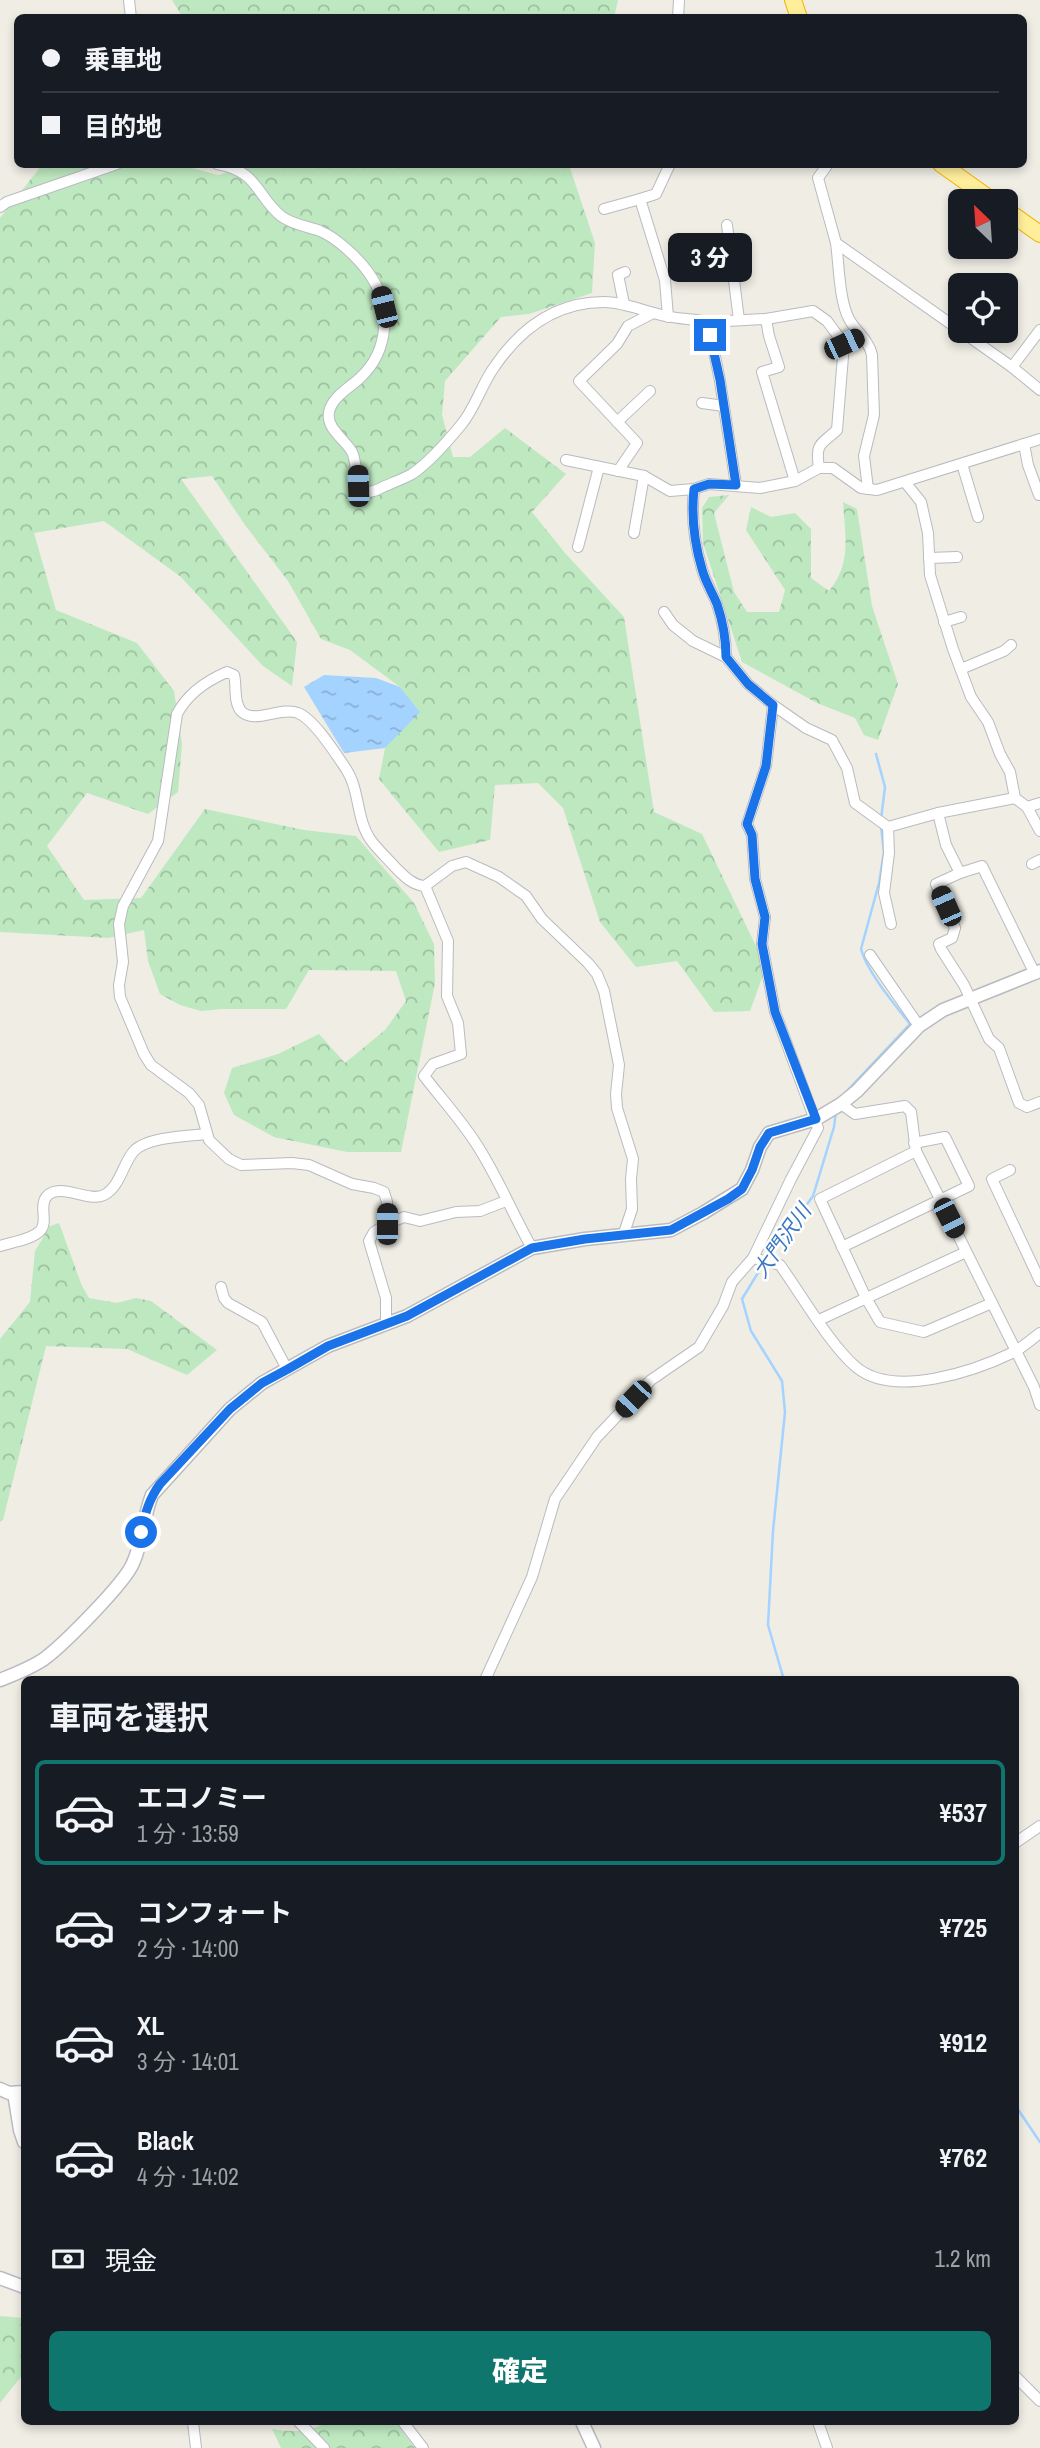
<!DOCTYPE html>
<html lang="ja">
<meta charset="utf-8">
<style>
:root{--surface:#171b24;--page:#20242c;--text:#f1f3f6;--muted:#9ea1a6;--line:#363941;--accent:#0f766e}
body{margin:0;font-family:"Archivo Narrow","Noto Sans JP",sans-serif;background:var(--page);color:var(--text);height:100vh;display:flex;flex-direction:column;font-size:26px;white-space:nowrap}
*{box-sizing:border-box;margin:0}
p{font-size:23px;color:var(--muted)}
.icon{flex:none;width:38px;height:38px;fill:none;stroke:currentColor;stroke-width:2;stroke-linecap:round;stroke-linejoin:round}
.map{position:relative;flex:1;overflow:hidden}
.sheet{position:absolute;left:21px;top:1676px;width:998px;height:749px;display:flex;flex-direction:column;background:var(--surface);border-radius:10px;box-shadow:0 4px 10px #0003}
.sheet>*{flex:none}
.top-card{position:absolute;left:14px;top:14px;width:1013px;height:154px;border-radius:10px;box-shadow:0 4px 10px #0003;display:grid;align-content:center;height:154px;padding:0 28px;background:var(--surface)}
.needle{width:46px;rotate:335deg}
.fabs{position:absolute;left:948px;top:189px;display:grid;gap:14px}
.fabs a{display:grid;place-items:center;width:70px;height:70px;border-radius:10px;background:var(--surface);box-shadow:0 4px 10px #0003;font-size:35px}
.end{position:absolute;width:32px;height:32px;margin:-16px;border:9px solid #1a73e8;background:#fff;box-shadow:0 0 0 4px #fff}
.from{border-radius:50%}
.bubble{position:absolute;height:49px;border-radius:10px;background:var(--surface);box-shadow:0 4px 10px #0003;font-size:23px;font-weight:800;line-height:49px;text-align:center}
.car{position:absolute;width:21px;height:42px;margin:-21px -10px;border-radius:9px;box-shadow:0 0 5px 2px #0007;background:linear-gradient(#222 24%,#8ab4d8 0 40%,#222 0 76%,#8ab4d8 0 86%,#222 0)}
.top-card b{display:flex;align-items:center;gap:24px;height:66px;font-size:26px}
.top-card b+b{border-top:2px solid var(--line)}
.top-card i{width:18px;height:18px;background:var(--text)}
ul{padding:0;list-style:none}
li{display:flex;align-items:center;gap:21px;height:105px;margin:0 14px 10px;padding:0 14px;border:4px solid transparent;border-radius:10px}
li div{flex:1}
li b{display:block;font-size:26px}
li em{font-style:normal;font-weight:800}
li.on{border-color:var(--accent)}
li>.icon{width:63px;height:63px;stroke-width:1.5}
h2{padding:0 28px;font-size:32px;line-height:84px}
.pay{display:flex;align-items:center;gap:18px;height:77px;padding:0 28px;font-size:26px}
.pay p{margin-inline-start:auto}
.action{display:flex;gap:14px;margin-top:auto;padding:14px 28px}
.action a{flex:1;height:80px;border-radius:10px;background:var(--accent);color:#fff;font-size:28px;font-weight:800;line-height:80px;text-align:center}
.map>svg:first-child{display:block}
.forest{fill:url(#forest-crowns)}
.water{fill:url(#water-ripples)}
.lines{fill:none;stroke-linecap:round;stroke-linejoin:round}
.stream{stroke:#a4d3ff;stroke-width:2.5}
.minor-casing{stroke:#b9bbc1;stroke-width:12}
.tertiary-casing{stroke:#b9bbc1;stroke-width:15}
.trunk-casing{stroke:#f3b200;stroke-width:18}
.minor{stroke:#fff;stroke-width:10}
.tertiary{stroke:#fff;stroke-width:12}
.trunk{stroke:#ffee9a;stroke-width:16}
.route{stroke:#1a73e8;stroke-width:9}
.labels{text-anchor:middle;stroke-width:5;stroke-linejoin:round;paint-order:stroke}
.water-label{font-size:21px;font-style:italic;fill:#3b78c3;stroke:#fff}
</style>
<div class="map">
<svg width="1040" height="2448" viewBox="0 0 1040 2448">
<defs>
<pattern id="forest-crowns" width="20" height="18" patternUnits="userSpaceOnUse" patternTransform="scale(1.75)"><rect width="20" height="18" fill="#bee9c0"/><path d="M2 6a3 3 0 1 1 6 0M12 15a3 3 0 1 1 6 0" fill="none" stroke="#9ec0a0"/></pattern>
<pattern id="water-ripples" width="26" height="14" patternUnits="userSpaceOnUse" patternTransform="scale(1.75)"><rect width="26" height="14" fill="#a4d3ff"/><path d="M2 4q2-2 4 0t4 0M15 11q2-2 4 0t4 0" fill="none" stroke="#89afd2"/></pattern>
</defs>
<rect width="100%" height="100%" fill="#efede4"/>
<!-- forest -->
<g class="forest">
<path d="M172,0H618L614,18H183Z"/>
<path d="M259,164L569,165L595,243L592,293L529,314L501,317L445,381L442,415L453,457H470L505,428L566,474L532,512L565,553L624,617L654,812L702,834L766,967L750,1011L714,1012L677,961L636,967L600,922L563,808L538,783L495,785L490,840L439,852L379,779L385,748L419,711L400,687L350,650L321,639L288,581L245,525L212,476L181,479L297,642L292,686L263,666L181,577L104,521L34,533L56,610L137,643L174,691L182,744L178,792L148,814L87,793L47,846L84,900L141,898L205,809L304,830L356,836L414,903L434,944L435,983L401,1152H347L274,1137L234,1115L224,1093L232,1068L278,1054L319,1034L345,1063L385,1030L406,1001L396,971L309,970L286,1009H222L201,1011L180,1005L160,994L148,961L144,930L108,938L0,932V218L42,165H181L218,175Z"/>
<path d="M729,495L714,513L734,592L747,612H779L785,590L746,530L751,507L771,517L795,513L811,529V578L829,591C852,563 845,536 843,502L857,509L872,606L898,684L878,740L864,735L855,718L817,703L742,662L703,543L702,508L709,497Z"/>
<path d="M59,1223L82,1286L89,1298L117,1303L136,1298L151,1301L217,1350L187,1375L127,1349L46,1346L3,1520L0,1522V1339L30,1302L35,1251L50,1226Z"/>
<path d="M0,2316L24,2318V2373L0,2403Z"/>
<path d="M326,2422H395L415,2448H281L272,2429C290,2432 310,2433 326,2422Z"/>
</g>
<!-- water -->
<path class="water" d="M324,675L376,678L400,687L420,712L385,748L344,753L304,687Z"/>
<g class="lines">
<!-- stream -->
<g class="stream">
<path d="M876,754L885,787L881,819"/>
<path d="M845,1093L910,1024C895,1005 867,972 861,949L879,883L884,852L881,826"/>
<path d="M768,1258L813,1196L834,1127L836,1111"/>
<path d="M764,1263L742,1299L751,1331L782,1381L785,1412L773,1531L768,1625L784,1680"/>
<path d="M1015,2105L1040,2142"/>
</g>
<defs>
<g id="minor">
<path d="M129,0L131,18"/>
<path d="M678,18L679,0"/>
<path d="M217,164C259,171 256,196 281,216C293,225 307,226 320,231C337,238 358,258 368,272C392,304 390,350 360,378C349,388 332,397 329,412C326,429 345,439 352,452C357,461 356,488 363,491C369,494 377,490 383,487C392,483 403,479 412,474C430,462 447,442 461,425C476,407 481,385 495,366C521,328 556,302 604,302C625,302 645,312 666,316C679,319 694,319 708,322L720,381L736,485"/>
<path d="M828,164L818,178L836,243L1012,367L1040,390"/>
<path d="M0,207L7,202L117,164"/>
<path d="M604,209L640,199"/>
<path d="M727,225L739,320"/>
<path d="M836,243C839,264 839,300 849,319C856,332 869,340 872,355L874,415L864,456L868,489"/>
<path d="M624,304L618,275L625,272"/>
<path d="M668,317L665,280L640,199L656,194L670,164"/>
<path d="M766,319L769,336L779,367L762,372L795,481"/>
<path d="M708,322L766,319L813,311L827,321L844,344L837,430C821,445 815,442 819,468"/>
<path d="M1012,367L1040,330"/>
<path d="M702,403L724,406"/>
<path d="M617,422L650,391"/>
<path d="M1024,444L1028,465L1039,495"/>
<path d="M566,460L644,476L670,491L694,489L709,484L760,488L795,481L819,468H833L861,488L877,490L1040,439"/>
<path d="M962,464L978,517"/>
<path d="M618,471L637,443L579,381L617,344L628,326L653,313"/>
<path d="M905,482L921,502L928,533L930,575L953,649L971,697L988,722L1000,754L1010,772L1015,798L1027,807L1040,831"/>
<path d="M694,489C691,517 694,542 702,569C705,581 712,592 717,604C723,622 726,638 726,657"/>
<path d="M634,533L644,476"/>
<path d="M578,547L599,467"/>
<path d="M929,558L957,557"/>
<path d="M664,612L673,625L693,641L726,657L748,684L773,705L806,728L832,740L847,768L855,803L888,827"/>
<path d="M944,622L961,617"/>
<path d="M961,669L1004,651L1011,645"/>
<path d="M1027,807L1040,803"/>
<path d="M938,813L946,845L960,873L982,866L1035,974"/>
<path d="M888,827L938,813L1015,798"/>
<path d="M888,827L889,853L884,893L891,924"/>
<path d="M1032,864L1040,860"/>
<path d="M960,873L936,884L955,928L952,938L939,944L941,949L964,985L989,1039L999,1048L1019,1103L1027,1107L1040,1102"/>
<path d="M425,886L448,941L447,996L458,1023L461,1054L433,1064L424,1076C441,1098 460,1119 475,1142C497,1175 512,1213 532,1248"/>
<path d="M870,955L919,1026"/>
<path d="M841,1104L855,1114L905,1106L911,1112L916,1151L1034,1387L1040,1405"/>
<path d="M916,1151L820,1199L866,1298L880,1322L924,1332L992,1303"/>
<path d="M1010,1170L992,1179L1040,1281"/>
<path d="M387,1224L404,1217L420,1221L456,1212L480,1211L506,1201"/>
<path d="M0,1246C12,1242 31,1240 40,1231C49,1222 38,1206 47,1196C61,1182 88,1203 104,1195C120,1187 123,1163 134,1151C147,1137 188,1136 206,1134"/>
<path d="M842,1247L969,1186L945,1137L914,1143"/>
<path d="M753,1258L780,1265C801,1294 830,1345 856,1367C894,1399 975,1371 1014,1352C1023,1347 1032,1339 1040,1333"/>
<path d="M221,1287L224,1298L228,1303L262,1322L287,1369"/>
<path d="M819,1320L966,1252"/>
<path d="M386,1325V1298L369,1241L374,1232L387,1224V1202L384,1192L374,1188L352,1184L309,1165L292,1163L241,1165L229,1159L209,1140L199,1105L189,1093L151,1065L144,1054L120,997L119,985L123,962L119,924L123,906L158,841L177,714C188,693 206,681 227,672L234,675C237,685 233,702 241,711C254,725 281,706 298,713C314,719 336,754 346,769C360,790 356,818 370,839C377,849 387,858 395,867C404,876 412,885 425,886L452,866L466,862L499,877L526,896L542,919L588,963L597,974L604,991L619,1065L616,1094L617,1108L633,1159L631,1179L632,1209L623,1236"/>
<path d="M485,1680L532,1577L555,1499L597,1437L651,1380L699,1347L723,1306L732,1282L753,1258L791,1179L818,1128L775,1012L762,944L765,917L755,879L752,835L747,824L766,766L773,705"/>
<path d="M1015,1843L1040,1826"/>
<path d="M1015,2376L1040,2401"/>
<path d="M193,2422L196,2448"/>
<path d="M299,2422L324,2448"/>
<path d="M403,2422L423,2448"/>
<path d="M818,2422L827,2448"/>
</g>
<g id="tertiary">
<path d="M0,1680C15,1674 31,1668 44,1659C63,1645 125,1583 133,1563C143,1542 143,1517 152,1495L230,1409L262,1383L328,1346L407,1316L532,1248L585,1239L671,1230L703,1213L742,1189L752,1170L760,1147L769,1133L816,1119L841,1104L857,1091L919,1026L943,1010L1040,971"/>
<path d="M0,2089L9,2093L24,2092"/>
<path d="M14,2093L20,2130L24,2142"/>
<path d="M0,2278L24,2287"/>
<path d="M582,2422L594,2448"/>
</g>
<g id="trunk">
<path d="M793,0L799,18"/>
<path d="M941,164L993,201"/>
<path d="M1006,210L1040,234"/>
</g>
</defs>
<!-- minor casing -->
<use href="#minor" class="minor-casing"/>
<!-- tertiary casing -->
<use href="#tertiary" class="tertiary-casing"/>
<!-- trunk casing -->
<use href="#trunk" class="trunk-casing"/>
<!-- minor -->
<use href="#minor" class="minor"/>
<!-- tertiary -->
<use href="#tertiary" class="tertiary"/>
<!-- trunk -->
<use href="#trunk" class="trunk"/>
</g>
<g class="lines">
<!-- route -->
<path class="route" d="M141,1532C145,1514 149,1499 160,1484L230,1409L262,1383L288,1369L328,1346L407,1316L532,1248L585,1239L671,1230L728,1199L742,1189L752,1170L760,1147L769,1133L816,1119L775,1012L762,944L765,917L755,879L752,835L747,824L766,766L773,705L748,684L726,657C726,638 723,622 717,604C712,592 705,581 702,569C694,542 691,517 694,489L709,484L736,485L720,380L710,335"/>
</g>
<g class="labels">
<!-- water labels -->
<g class="water-label">
<text transform="translate(782 1241) rotate(-55)" y="7">大門沢川</text>
</g>
</g>
</svg>
<div class="fabs">
<a><svg class="needle" viewBox="-14 -14 28 28"><path d="M0-13l5 13h-10z" fill="#e53935"/><path d="M0 13l5-13h-10z" fill="#9ea1a6"/></svg></a>
<a><svg class="icon" aria-label="locate" viewBox="0 0 24 24"><circle cx="12" cy="12" r="6"/><path d="M12 2v4M12 18v4M2 12h4M18 12h4"/></svg></a>
</div>
<i class="end from" style="left:141px;top:1532px"></i>
<i class="end" style="left:710px;top:335px"></i>
<div class="bubble" style="left:668px;top:233px;width:84px">3 分</div>
<i class="car" style="left:384px;top:307px;rotate:346deg"></i>
<i class="car" style="left:844px;top:344px;rotate:65deg"></i>
<i class="car" style="left:358px;top:486px;rotate:358deg"></i>
<i class="car" style="left:946px;top:906px;rotate:336deg"></i>
<i class="car" style="left:949px;top:1218px;rotate:153deg"></i>
<i class="car" style="left:387px;top:1224px;rotate:0deg"></i>
<i class="car" style="left:633px;top:1399px;rotate:224deg"></i>
<div class="top-card">
<b><i class="from"></i>乗車地</b>
<b><i></i>目的地</b>
</div>
<section class="sheet">
<h2>車両を選択</h2>
<ul>
<li class="on"><svg class="icon" aria-label="car" viewBox="0 0 24 24"><path d="M5 17H2v-5l4-1 3-4h7l3 4 3 1v5h-3M9 17h6M6 11h13"/><circle cx="7" cy="17" r="2"/><circle cx="17" cy="17" r="2"/></svg><div><b>エコノミー</b><p>1 分 · 13:59</p></div><em>¥537</em></li>
<li><svg class="icon" aria-label="car" viewBox="0 0 24 24"><path d="M5 17H2v-5l4-1 3-4h7l3 4 3 1v5h-3M9 17h6M6 11h13"/><circle cx="7" cy="17" r="2"/><circle cx="17" cy="17" r="2"/></svg><div><b>コンフォート</b><p>2 分 · 14:00</p></div><em>¥725</em></li>
<li><svg class="icon" aria-label="car" viewBox="0 0 24 24"><path d="M5 17H2v-5l4-1 3-4h7l3 4 3 1v5h-3M9 17h6M6 11h13"/><circle cx="7" cy="17" r="2"/><circle cx="17" cy="17" r="2"/></svg><div><b>XL</b><p>3 分 · 14:01</p></div><em>¥912</em></li>
<li><svg class="icon" aria-label="car" viewBox="0 0 24 24"><path d="M5 17H2v-5l4-1 3-4h7l3 4 3 1v5h-3M9 17h6M6 11h13"/><circle cx="7" cy="17" r="2"/><circle cx="17" cy="17" r="2"/></svg><div><b>Black</b><p>4 分 · 14:02</p></div><em>¥762</em></li>
</ul>
<div class="pay"><svg class="icon" aria-label="cash" viewBox="0 0 24 24"><path d="M3 7h18v10H3z"/><circle cx="12" cy="12" r="2"/></svg>現金<p>1.2 km</p></div>
<div class="action"><a>確定</a></div>
</section>
</div>
